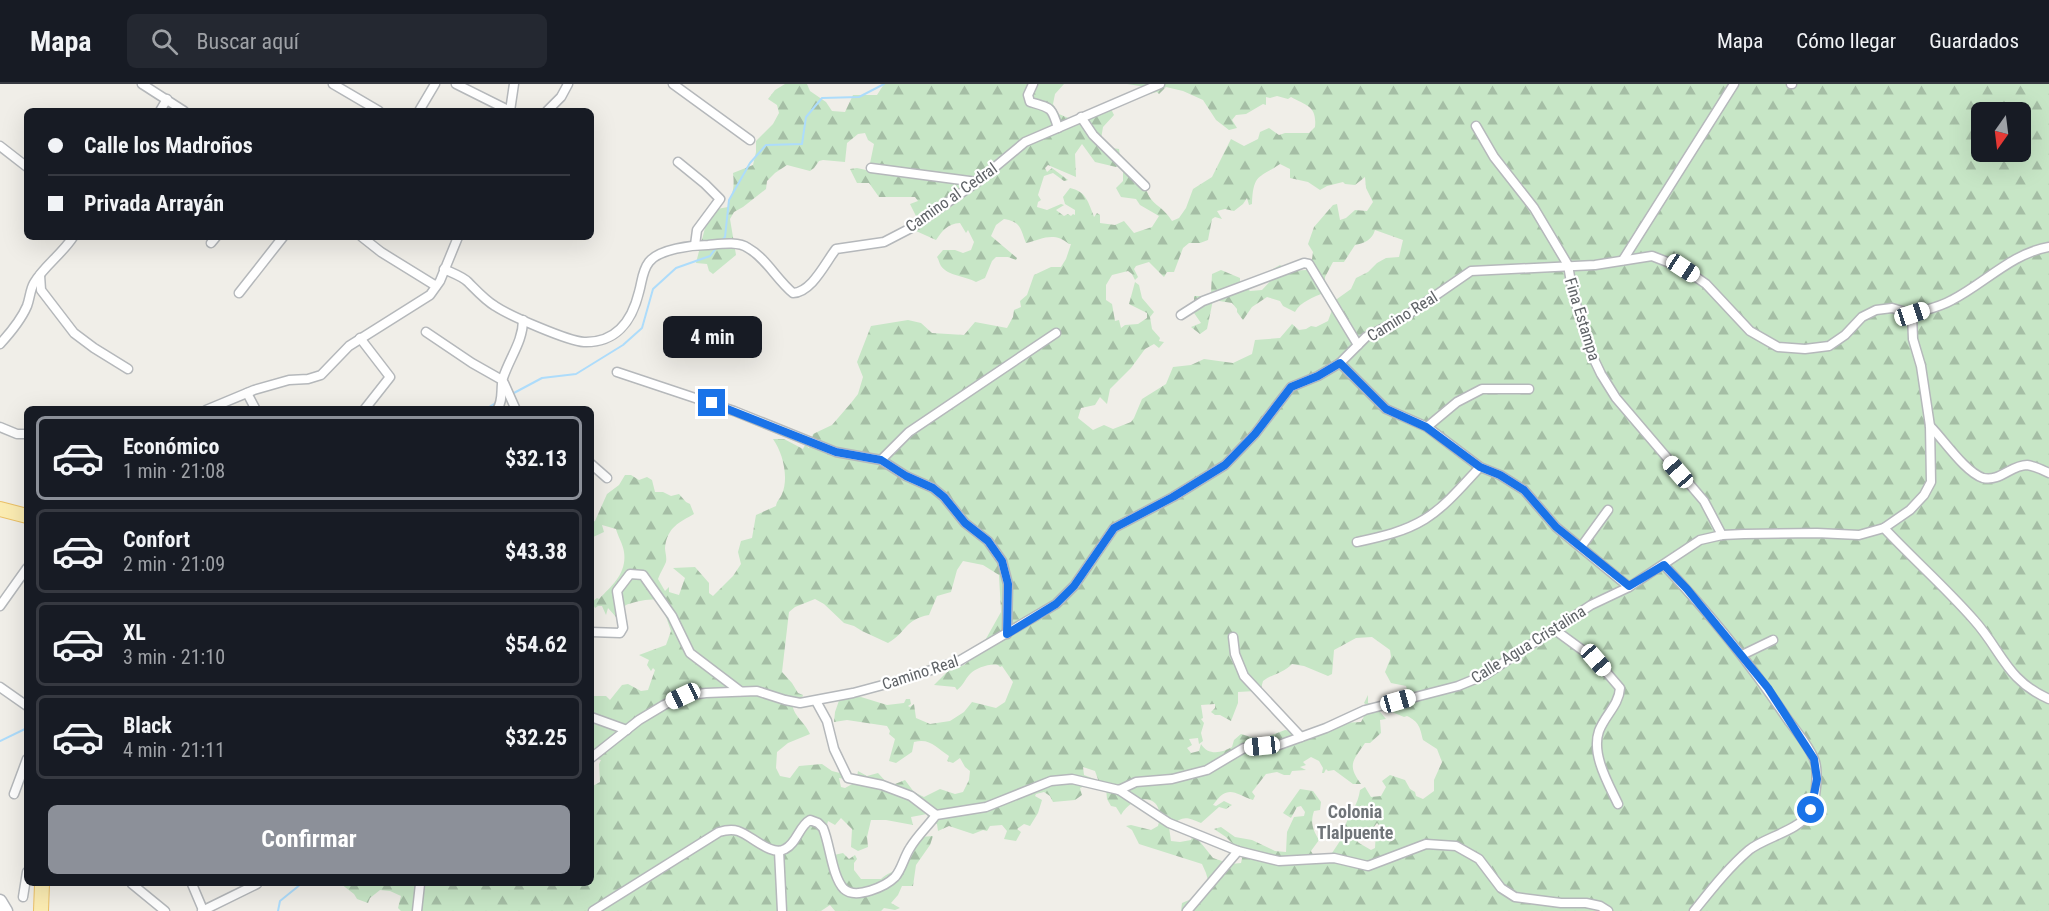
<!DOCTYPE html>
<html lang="es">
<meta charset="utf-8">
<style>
:root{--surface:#171b24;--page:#242831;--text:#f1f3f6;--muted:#9ea1a6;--line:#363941;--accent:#8c9099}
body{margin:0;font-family:"Roboto Condensed",sans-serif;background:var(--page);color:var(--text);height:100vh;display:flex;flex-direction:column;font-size:22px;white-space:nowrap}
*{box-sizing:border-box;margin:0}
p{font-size:20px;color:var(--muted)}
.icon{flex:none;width:33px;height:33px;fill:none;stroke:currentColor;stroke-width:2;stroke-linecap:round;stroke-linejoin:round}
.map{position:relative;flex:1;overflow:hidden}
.sheet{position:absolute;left:24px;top:322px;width:570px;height:480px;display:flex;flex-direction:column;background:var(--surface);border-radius:9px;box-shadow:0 6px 24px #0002}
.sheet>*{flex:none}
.guide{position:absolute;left:24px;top:24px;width:570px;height:132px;border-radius:9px;box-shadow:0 6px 24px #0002;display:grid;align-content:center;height:132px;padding:0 24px;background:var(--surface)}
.needle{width:39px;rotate:194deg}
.tools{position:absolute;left:1971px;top:18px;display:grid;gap:12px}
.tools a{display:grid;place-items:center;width:60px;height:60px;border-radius:9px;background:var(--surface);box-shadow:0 6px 24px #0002;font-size:30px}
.end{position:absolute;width:27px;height:27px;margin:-14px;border:8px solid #1a73e8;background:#fff;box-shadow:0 0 0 3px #fff}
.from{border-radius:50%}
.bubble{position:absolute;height:42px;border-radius:9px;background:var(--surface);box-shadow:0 6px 24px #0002;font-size:20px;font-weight:700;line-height:42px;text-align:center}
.car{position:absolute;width:18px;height:36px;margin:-18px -9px;border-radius:8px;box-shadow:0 0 4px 2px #0007;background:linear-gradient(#fff 24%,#345 0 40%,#fff 0 76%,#345 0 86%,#fff 0)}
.guide b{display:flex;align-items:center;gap:21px;height:57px;font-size:22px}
.guide b+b{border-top:2px solid var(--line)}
.guide i{width:15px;height:15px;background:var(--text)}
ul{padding:10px 0 0;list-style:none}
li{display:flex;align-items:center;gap:18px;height:84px;margin:0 12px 9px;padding:0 12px;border:3px solid var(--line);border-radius:9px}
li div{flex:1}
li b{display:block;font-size:22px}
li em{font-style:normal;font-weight:700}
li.active{border-color:var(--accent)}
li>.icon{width:54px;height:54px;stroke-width:1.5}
.cta{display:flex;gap:12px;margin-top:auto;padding:12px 24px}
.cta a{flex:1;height:69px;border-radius:9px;background:var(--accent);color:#fff;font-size:24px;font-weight:700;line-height:69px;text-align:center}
header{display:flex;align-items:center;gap:36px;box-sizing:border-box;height:84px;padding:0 30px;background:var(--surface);border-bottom:2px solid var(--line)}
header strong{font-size:28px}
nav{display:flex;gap:33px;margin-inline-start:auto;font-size:21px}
.search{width:420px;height:54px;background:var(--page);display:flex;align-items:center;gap:15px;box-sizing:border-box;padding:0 21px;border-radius:9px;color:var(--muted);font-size:22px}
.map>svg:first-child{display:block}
.forest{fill:url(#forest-firs);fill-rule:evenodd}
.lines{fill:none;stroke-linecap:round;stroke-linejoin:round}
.stream{stroke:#addcfb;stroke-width:2}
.street-casing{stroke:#b5b8bb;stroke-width:11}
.secondary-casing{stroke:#b4b7bb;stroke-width:15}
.primary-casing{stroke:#ebc066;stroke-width:16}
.street{stroke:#fff;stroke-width:8}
.secondary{stroke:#fff;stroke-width:12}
.primary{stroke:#fbecb2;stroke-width:14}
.route{stroke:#1a73e8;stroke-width:8}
.labels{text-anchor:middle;stroke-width:4.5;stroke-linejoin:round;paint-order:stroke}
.street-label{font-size:16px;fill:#5f6367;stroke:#fff}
.neighbourhood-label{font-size:18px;font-weight:bold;fill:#707579;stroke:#fff}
</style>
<header>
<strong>Mapa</strong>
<div class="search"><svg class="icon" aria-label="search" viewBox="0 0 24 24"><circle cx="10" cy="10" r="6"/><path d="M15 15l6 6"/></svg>Buscar aquí</div>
<nav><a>Mapa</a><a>Cómo llegar</a><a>Guardados</a></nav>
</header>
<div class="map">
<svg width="2049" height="827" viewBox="0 0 2049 827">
<defs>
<pattern id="forest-firs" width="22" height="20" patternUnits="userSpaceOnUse" patternTransform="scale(1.5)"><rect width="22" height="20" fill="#c7e6c6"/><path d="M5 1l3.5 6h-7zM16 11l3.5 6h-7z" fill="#a5bea5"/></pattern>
</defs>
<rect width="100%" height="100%" fill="#f0eee8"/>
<!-- forest -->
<path class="forest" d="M785,0H807L810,7L826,18L832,27L845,28L853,11H877L884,0H1064L1055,10L1053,20L1059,30L1073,36L1110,23L1114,31L1103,43L1101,55L1106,63L1119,65L1121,81L1116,83L1095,78L1082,60L1075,70L1076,93L1048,81L1045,84L1047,88L1052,84L1068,96L1064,97L1053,89L1044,92L1038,111L1041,116L1038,118L1037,123L1047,126L1061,120L1064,121L1056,126L1064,132L1068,130L1071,132L1073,130L1075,131V126L1065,120L1063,113L1070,104C1085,107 1088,117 1093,130L1094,133L1097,129L1100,131V139L1115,141L1124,137L1134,149L1152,143L1159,132L1140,121L1136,115L1121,113L1116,104L1123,97V84L1145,100C1149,122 1162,120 1172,137L1179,134L1186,124L1193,105L1212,93L1231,55L1244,62L1258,55L1260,48L1269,44L1279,51L1285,49H1309L1315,43C1317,22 1307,22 1291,13L1288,15L1277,12L1270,14L1266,13V21L1263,20L1246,30L1236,31L1232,36L1237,44L1229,46L1216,36L1203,16L1183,7L1166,3L1159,10L1157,8L1146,11L1147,3L1127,0H2049V827H1181L1182,819L1201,811L1209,800L1206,789L1202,780L1139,760L1132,746L1126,742L1131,741L1151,746L1158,742C1167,709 1134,708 1121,731L1116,723L1111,722L1107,715L1106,704L1099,698L1095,687L1083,683L1084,691L1097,696L1093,703L1087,701L1080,704L1082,711L1075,716L1053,718L1050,712L1044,708L1036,710L1035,712L1042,716L1038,729L1030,742L1024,740L1017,745L1021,748L1016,757L1004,755L1007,747L1002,741L990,742L987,747L983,746L973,750L949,742L938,747L937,740L929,738L927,730L911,733L913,741L886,736H871L867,753L868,763L858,767L851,763L852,745L841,734L835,741L828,737L825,748L834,771L843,769L849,775L855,771L857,775L854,779V786L861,795H881C887,789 895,788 901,782C909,774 915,764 920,753L933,752L930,761L916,781L913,802H902L898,811L891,819L900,824L895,826L884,824L881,827H835L830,821L821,827H401L398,824L401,812L390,807L380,806L370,814L368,819L357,815L354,810L341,800H591V703L600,698L599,680L601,676L591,674V603L592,612H606L610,616L622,601L628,600L641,607L648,606L655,586L653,584L651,587L647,581L649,576L639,571L666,561L671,547C667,536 664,523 655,516C651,514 630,519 626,521C622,524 622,530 621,534L616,533L608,524L606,531L602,522H598L595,524L592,518L597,514L599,515C613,501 627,489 624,468C623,460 618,453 616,445L602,441L604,448L591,454V439L595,437L607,410L619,401L625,391H631L639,396L647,393L652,396L655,408H663L671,412L679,410L686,418L690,420L694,430C680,438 667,443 665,464C665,468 667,473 666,478C664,483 660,489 658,495L665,507L669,503V508L679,511L685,494L673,484L695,483L709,499V509L713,512L733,492L741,480L738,468L741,457L752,454L756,431L776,422C777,416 780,415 782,410C789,394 783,369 773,355H784L803,365L805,361L809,364L813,350L832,341L851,319L858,310L863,293L857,278L871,242L908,236L921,239L932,249L964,251L975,238L1007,244L1013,233L1014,226L1021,223L1020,217L1027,211L1034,191L1051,183H1061L1066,175L1071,160H1069C1054,147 1042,155 1026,159C1020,144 1021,138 1004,135L996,141L991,152L1017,174L1016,176L1008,173H996L992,177L985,194L976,198C966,192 948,192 941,182C939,179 939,176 937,173L943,166H955L963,169L971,166L974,158L968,146L966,149L960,139C947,140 943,146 936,156L916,147L917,134L910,120L918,117L915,113H879L869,99H857L850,85L857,84L866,86L869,84L874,60L868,56L865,49L858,50L847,59L845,78L823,76L819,77L814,84L810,87L787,81L775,89L767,97L766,105L743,123L734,128L730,135L736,171L713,190L709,187L707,180L696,179L707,136L717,125L728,123C732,107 735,107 733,89L753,81L756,68V57L773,40L779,29L777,21L768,15L775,6ZM1982,28H2020V68H1982ZM1280,80L1290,85V94L1308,98L1320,106L1327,102L1343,98L1345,100L1355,101L1365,93L1366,104L1373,118L1367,127L1355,126L1346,134L1340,136L1337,120L1333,121L1314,143L1308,160L1313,168L1312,175L1306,186L1290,187L1280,181L1273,185L1274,193L1262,206L1250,207L1240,199V194L1221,186L1212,190L1211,208L1207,212H1194V229L1201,239L1191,243L1200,250L1207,245L1213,216L1232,219L1237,225V228L1243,236L1252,223L1267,213L1280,217L1283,222L1295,228C1301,217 1313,214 1325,208V193L1333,178H1344L1355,161C1365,159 1372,156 1375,146L1403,156L1399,173L1386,174L1377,179L1368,188L1356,194L1351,205L1330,220L1332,226L1328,237L1316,243L1311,242L1306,245L1299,246L1292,240L1280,254L1255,256L1252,270L1233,279L1204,275L1191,281L1173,283L1166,300L1142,315L1134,334L1131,338L1113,345L1104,341L1093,346L1078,334L1081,324L1095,321L1100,313L1107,320L1110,305L1131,284L1145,265L1154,260L1159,264L1164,258L1159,257L1160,254L1152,245L1150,233L1154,228L1142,214L1139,201L1135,198L1129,220L1147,229V234L1138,240L1125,241L1121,244L1119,236L1115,237L1112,220L1106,216V201L1112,191L1128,187L1132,190L1135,196L1138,193L1134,185L1136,182L1149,178L1164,193L1167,188H1174L1183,164L1189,159H1200L1208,156L1212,135L1215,133L1222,135L1217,127L1225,125L1234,127L1243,120L1247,114L1249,121L1252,120C1253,89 1260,94 1280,80ZM963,477L983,481L999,491L1001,528L978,569L964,581L949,586L934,601L955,603L957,606C963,602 965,595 970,590C976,584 990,579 998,581L1000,583L1002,582L1013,598L1005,618L996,624L972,618L964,628L950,637L930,640L916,634L914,620L910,623L908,622L911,620L910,615H906L904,619L887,621L861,613L841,611L835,628L834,638L847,636L887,642L890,647L889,650L895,655L889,677L896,679L912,668L914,658C931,654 936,664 949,672L947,677L953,679L960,674L965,683L970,687L969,696L963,708L955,710L940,705L924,713L914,708L905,696L890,702L878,689L867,692L858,687L856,698L845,704L841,703L839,694L844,695L840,689L832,687L822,680L799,682L790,694L780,692L776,684L777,668L788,659L810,650C805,637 789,630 793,614L797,613L802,614L803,611L798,609L792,599L782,588L789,528L795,523L815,515L824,520L844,539L854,542L862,547L888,559C906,549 905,535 929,531L937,512L951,508L957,486ZM1372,553L1390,566L1391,573L1385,588L1391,599L1406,602L1408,610L1400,615L1392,628L1404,633L1407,632C1419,638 1420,643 1423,656L1437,665L1442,678L1434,696V707L1423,715L1416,712L1415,708L1410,705L1405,696L1390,691L1382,697L1386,703L1381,712L1371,713L1365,703L1360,706C1358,721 1350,729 1345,742L1347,746V751L1359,745L1370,748L1377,739L1380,742L1376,747L1375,764L1371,766L1359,759L1353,753L1349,755L1342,754L1330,772L1315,774L1311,767L1319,756C1313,746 1310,739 1314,727L1320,726L1321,718L1313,707L1300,705L1283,729L1291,734L1297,723L1301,722L1305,728L1304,732L1294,733L1287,748L1286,768L1275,767L1252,756L1235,753L1221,743L1214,745L1226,753L1243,770L1241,779L1231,780L1213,774L1193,749L1191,756L1180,758L1171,757L1169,743C1183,732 1185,732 1201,739L1219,723L1226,725L1232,721L1224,717L1216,722L1213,721C1228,699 1235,710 1253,716L1255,712L1252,708L1266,690L1277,688L1284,691H1290L1292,687L1306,686L1300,683L1306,681L1303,678L1311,673L1319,677L1323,684L1322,689H1324L1326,685L1328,687L1334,686L1353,700H1361C1346,680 1354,676 1365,659H1370L1381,649L1380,636L1386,635L1377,624L1378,620L1368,619V611L1364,619L1369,623L1361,638L1341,639L1319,651L1316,647L1308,649L1285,646L1264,654H1254L1241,650L1234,656L1232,663C1222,669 1208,672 1201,660L1199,667L1191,669L1187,664L1192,661L1189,655L1198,654L1199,660L1203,657L1201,649L1204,639L1201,635L1203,634L1201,621L1215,620V624L1211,628L1215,631H1220L1231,637L1238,619V608L1255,607L1260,608L1263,597C1272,590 1284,589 1292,580L1304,582L1328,592L1332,590L1334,566L1356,554Z"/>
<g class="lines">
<!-- stream -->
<g class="stream">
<path d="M721,157L725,153L729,116L750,79L766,61L802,60L806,33L822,14L859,13L884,0"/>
<path d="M512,310L542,294L576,290L623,261L642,244L653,205L676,184L710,172L716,164"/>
<path d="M484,326L499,317"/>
<path d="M0,657L27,644"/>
<path d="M278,827L280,817L301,800"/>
</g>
<defs>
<g id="street">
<path d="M142,0L184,27"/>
<path d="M333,0L379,27"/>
<path d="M456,0L510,27"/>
<path d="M673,0L750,56"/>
<path d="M1033,0L1028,11L1030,18C1051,24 1052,23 1058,44"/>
<path d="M1791,0H1792"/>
<path d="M160,27L167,15"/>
<path d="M419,27L435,0"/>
<path d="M510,27L514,0"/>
<path d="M547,27L561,13L568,0"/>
<path d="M1081,33L1093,51L1145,102"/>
<path d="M1476,42L1494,73L1534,124L1568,181L1573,210L1590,267L1601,290L1616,314L1704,417L1722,451"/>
<path d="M0,62L27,83"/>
<path d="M678,78L705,100L720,115L697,146L695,161"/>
<path d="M871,84L977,98"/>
<path d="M362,153L381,168L436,202"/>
<path d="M211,159L216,153"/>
<path d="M1623,176L1734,0"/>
<path d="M444,185C452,189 462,192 468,198C477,207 485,216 495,222C510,232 568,257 584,258C616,259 632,237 639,208C642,198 642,187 649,178C659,165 692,161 708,161C720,160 738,157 748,164C766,174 777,196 793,209C812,208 825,179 836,165L884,158L911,144L977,98L1025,58L1160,0"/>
<path d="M40,191L41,206L74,249L94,264L128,285"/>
<path d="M239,209L283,153"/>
<path d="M1181,231L1203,217L1304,179L1309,180L1358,261"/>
<path d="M426,248L472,279L502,296"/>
<path d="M360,254L390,293L364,326"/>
<path d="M0,260C11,248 21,236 27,222C30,214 30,206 34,199C44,182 62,170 73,153"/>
<path d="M1340,279L1386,325L1427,343L1480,383L1500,391L1524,406L1556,443L1629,503"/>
<path d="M617,288L734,327L836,368L881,376L906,392L933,404L944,413L965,439L988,457L1002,477L1008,500L1007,550"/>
<path d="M504,299L516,326"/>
<path d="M247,309L256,326"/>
<path d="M206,326L254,306L289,296L308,295L321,291L349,262L430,211L440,197L458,153"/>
<path d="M497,326C504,315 500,305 503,294C510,273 523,257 523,236"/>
<path d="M1930,342C1944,356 1965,388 1983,394C2000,398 2011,381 2027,381C2034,382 2043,386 2049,389"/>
<path d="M0,343L17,350H27"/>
<path d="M1427,343L1457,318L1482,305H1529"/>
<path d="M881,376L909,348L1056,249"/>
<path d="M591,380L607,394"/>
<path d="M1884,444C1913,475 1946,504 1974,536C2002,567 2006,596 2049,615"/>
<path d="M1357,458C1380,453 1404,448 1425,435C1446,422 1463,401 1480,383"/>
<path d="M1581,463L1608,426"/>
<path d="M1664,481C1708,528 1750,579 1786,633C1795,646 1808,660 1814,675C1819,686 1816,718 1810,728C1799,747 1765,753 1749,766C1728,784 1711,806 1694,827"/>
<path d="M0,522L27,484"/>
<path d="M1555,546L1596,576L1620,604C1619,621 1605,631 1599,647C1591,670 1608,699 1618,720"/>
<path d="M591,548L620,549L623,544L617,507L630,490L643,491L672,532L690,569L740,607"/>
<path d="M1233,553L1235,570L1244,592L1301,653"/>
<path d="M1742,571L1773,556"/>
<path d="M0,603L27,622"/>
<path d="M816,617L827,637L834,665L848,694L882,701L911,712L936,731"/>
<path d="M591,633L627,646"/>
<path d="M591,674L639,636L664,621L683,612L706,609L757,607L785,616L800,619L853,609L894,598L959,577L1056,520L1074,502L1114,444L1173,413L1225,381L1255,350L1291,303L1318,292L1340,279L1366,253L1400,236L1471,187L1595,181L1652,172L1683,184L1706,200L1750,247L1778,263L1805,265L1829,262L1845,251L1862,233L1876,226L1892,224L1912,230"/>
<path d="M1119,706L1169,739L1238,767L1279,777L1334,774L1368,782L1426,760L1456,762L1479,775L1501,804L1515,813L1561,819H1586L1600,822L1608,827"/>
<path d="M14,710L27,675"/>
<path d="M779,767L782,827"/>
<path d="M132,800L165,827"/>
<path d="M192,800L203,826"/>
<path d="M23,813L27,788"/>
<path d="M202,827L257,800"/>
<path d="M417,827L420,800"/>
<path d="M593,827L719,748C726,746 731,745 738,747C751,751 771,773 785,765C797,759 799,742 810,736L818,739L823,744C830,760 832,793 844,805C856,816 886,802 895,793C902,785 904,773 910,764C917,752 928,742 936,731L986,723L1051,697L1072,695L1119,706L1136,698L1172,695L1207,686L1244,664L1279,661L1326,644L1365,626L1458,602L1485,591L1591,521L1629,503L1700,456L1722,451L1744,450L1817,449L1859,451L1884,444L1910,426L1924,411L1931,398L1930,342L1921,282L1913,255L1912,230C1925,226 1940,223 1952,216C1984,200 2012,169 2049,163"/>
<path d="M1187,827L1238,767"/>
</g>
<path id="secondary" d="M0,817L6,827"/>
<g id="primary">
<path d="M0,425L27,432"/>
<path d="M41,827L42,800"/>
</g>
</defs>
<!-- street casing -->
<use href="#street" class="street-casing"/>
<!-- secondary casing -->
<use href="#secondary" class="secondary-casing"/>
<!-- primary casing -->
<use href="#primary" class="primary-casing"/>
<!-- street -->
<use href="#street" class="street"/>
<!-- secondary -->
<use href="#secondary" class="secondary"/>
<!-- primary -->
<use href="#primary" class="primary"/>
</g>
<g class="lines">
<!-- route -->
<path class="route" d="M712,319L836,368L881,376L906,392L933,404L944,413L965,439L988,457L1002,477L1008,500L1007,550L1056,520L1074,502L1114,444L1173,413L1225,381L1255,350L1291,303L1318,292L1340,279L1386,325L1426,343L1480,383L1500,391L1524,406L1556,443L1629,502L1664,481L1687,505L1768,604L1814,675L1817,695L1811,726"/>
</g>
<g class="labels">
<!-- street labels -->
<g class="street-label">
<text transform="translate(951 113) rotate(-35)" y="6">Camino al Cedral</text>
<text transform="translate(1402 232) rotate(-32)" y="6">Camino Real</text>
<text transform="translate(1583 235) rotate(73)" y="6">Fina Estampa</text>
<text transform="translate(1528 560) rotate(-32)" y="6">Calle Agua Cristalina</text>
<text transform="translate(920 588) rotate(-18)" y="6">Camino Real</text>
</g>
<!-- neighbourhood labels -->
<g class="neighbourhood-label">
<text x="1355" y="734">Colonia<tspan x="1355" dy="21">Tlalpuente</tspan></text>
</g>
</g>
</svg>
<div class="tools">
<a><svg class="needle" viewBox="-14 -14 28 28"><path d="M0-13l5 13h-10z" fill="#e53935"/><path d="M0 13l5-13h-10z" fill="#9ea1a6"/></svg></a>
</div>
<i class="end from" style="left:1811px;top:726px"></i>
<i class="end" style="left:712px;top:319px"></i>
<div class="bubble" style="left:663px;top:232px;width:99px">4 min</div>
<i class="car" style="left:1683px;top:184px;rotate:123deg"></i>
<i class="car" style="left:1912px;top:230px;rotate:72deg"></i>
<i class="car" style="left:1678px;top:388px;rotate:319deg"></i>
<i class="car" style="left:1596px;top:576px;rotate:139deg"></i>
<i class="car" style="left:683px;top:612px;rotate:245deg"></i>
<i class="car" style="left:1398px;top:617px;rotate:74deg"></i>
<i class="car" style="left:1262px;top:662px;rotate:264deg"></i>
<div class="guide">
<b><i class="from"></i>Calle los Madroños</b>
<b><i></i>Privada Arrayán</b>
</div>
<section class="sheet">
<ul>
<li class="active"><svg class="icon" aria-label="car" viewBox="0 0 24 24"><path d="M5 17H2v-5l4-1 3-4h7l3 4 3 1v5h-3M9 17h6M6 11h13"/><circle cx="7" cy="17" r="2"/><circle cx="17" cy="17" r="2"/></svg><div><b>Económico</b><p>1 min · 21:08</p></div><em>$32.13</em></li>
<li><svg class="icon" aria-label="car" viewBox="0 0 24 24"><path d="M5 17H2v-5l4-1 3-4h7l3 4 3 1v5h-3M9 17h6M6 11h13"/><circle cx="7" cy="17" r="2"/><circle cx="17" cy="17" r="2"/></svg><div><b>Confort</b><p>2 min · 21:09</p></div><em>$43.38</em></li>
<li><svg class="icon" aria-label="car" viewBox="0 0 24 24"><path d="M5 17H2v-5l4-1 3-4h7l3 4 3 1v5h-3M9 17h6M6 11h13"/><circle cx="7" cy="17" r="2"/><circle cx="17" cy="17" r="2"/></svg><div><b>XL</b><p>3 min · 21:10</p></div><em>$54.62</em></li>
<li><svg class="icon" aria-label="car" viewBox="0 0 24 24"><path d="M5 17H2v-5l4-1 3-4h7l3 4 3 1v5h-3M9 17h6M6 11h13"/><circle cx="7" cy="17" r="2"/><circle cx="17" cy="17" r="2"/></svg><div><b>Black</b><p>4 min · 21:11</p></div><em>$32.25</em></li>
</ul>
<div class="cta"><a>Confirmar</a></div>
</section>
</div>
